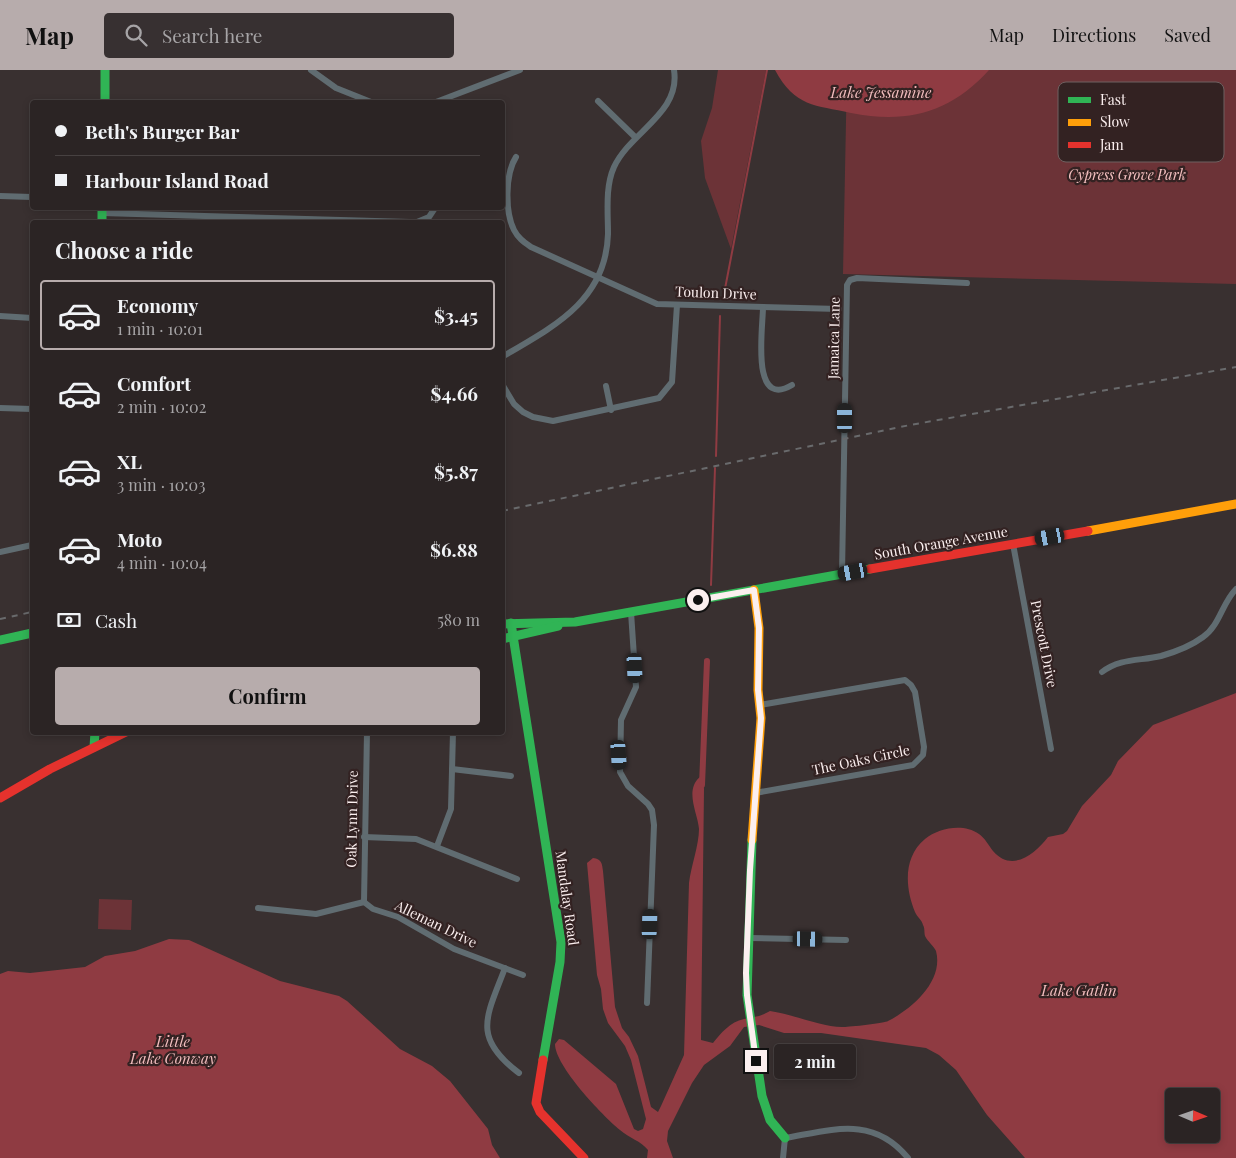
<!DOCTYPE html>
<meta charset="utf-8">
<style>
:root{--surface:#2b2424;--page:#373031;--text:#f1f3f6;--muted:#a6a4a6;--line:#474141;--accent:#b7acac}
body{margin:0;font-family:"Playfair Display",serif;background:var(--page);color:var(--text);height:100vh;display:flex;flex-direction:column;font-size:19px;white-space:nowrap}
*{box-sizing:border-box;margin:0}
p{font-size:16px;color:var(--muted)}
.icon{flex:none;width:28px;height:28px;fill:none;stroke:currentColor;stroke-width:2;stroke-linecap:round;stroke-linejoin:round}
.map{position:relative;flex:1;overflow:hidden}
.details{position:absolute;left:30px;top:150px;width:475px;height:515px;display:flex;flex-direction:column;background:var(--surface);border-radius:5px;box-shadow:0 2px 8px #0003,0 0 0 1px var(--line)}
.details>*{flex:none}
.banner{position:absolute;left:30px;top:30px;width:475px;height:110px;border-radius:5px;box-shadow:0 2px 8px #0003,0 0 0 1px var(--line);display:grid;align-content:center;height:110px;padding:0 25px;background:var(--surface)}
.needle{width:32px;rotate:92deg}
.fabs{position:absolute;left:1165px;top:1018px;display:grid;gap:10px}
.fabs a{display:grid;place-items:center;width:55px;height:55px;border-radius:5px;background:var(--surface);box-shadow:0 2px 8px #0003,0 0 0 1px var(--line);font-size:25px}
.end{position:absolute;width:22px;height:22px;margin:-11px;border:6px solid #fbefef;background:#111;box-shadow:0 0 0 2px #111}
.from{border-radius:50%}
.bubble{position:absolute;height:35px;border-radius:5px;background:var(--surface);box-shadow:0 2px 8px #0003,0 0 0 1px var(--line);font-size:16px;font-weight:700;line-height:35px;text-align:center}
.car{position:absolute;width:15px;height:30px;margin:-15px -8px;border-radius:6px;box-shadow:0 0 4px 1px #0007;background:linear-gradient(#222 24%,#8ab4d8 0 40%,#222 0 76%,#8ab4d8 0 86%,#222 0)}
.banner b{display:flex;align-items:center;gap:18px;height:48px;font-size:19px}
.banner b+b{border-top:1px solid var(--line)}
.banner i{width:12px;height:12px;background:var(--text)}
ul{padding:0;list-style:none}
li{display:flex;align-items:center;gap:15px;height:70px;margin:0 10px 8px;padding:0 15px;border:2px solid transparent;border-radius:5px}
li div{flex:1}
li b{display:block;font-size:19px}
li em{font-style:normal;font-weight:700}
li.selected{border-color:var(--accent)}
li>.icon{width:45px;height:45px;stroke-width:1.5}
h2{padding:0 25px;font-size:22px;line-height:60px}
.pay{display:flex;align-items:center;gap:12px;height:55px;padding:0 25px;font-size:19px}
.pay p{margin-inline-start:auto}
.primary-button{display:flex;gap:10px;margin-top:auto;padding:10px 25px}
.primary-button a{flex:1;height:58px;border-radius:5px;background:var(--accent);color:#111;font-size:20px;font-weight:700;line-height:58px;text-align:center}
header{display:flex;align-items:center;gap:30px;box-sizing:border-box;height:70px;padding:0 25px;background:var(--accent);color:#111}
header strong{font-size:24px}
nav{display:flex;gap:28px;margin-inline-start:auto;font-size:18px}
.search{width:350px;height:45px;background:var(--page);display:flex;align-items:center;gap:12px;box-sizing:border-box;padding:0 18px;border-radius:5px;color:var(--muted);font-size:19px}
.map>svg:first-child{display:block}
.green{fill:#6c3337}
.water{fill:#8f3b42;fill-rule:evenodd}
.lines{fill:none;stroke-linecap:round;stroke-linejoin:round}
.stream{stroke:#8f3b42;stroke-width:2}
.canal{stroke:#8f3b42;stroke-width:6}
.street{stroke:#606c71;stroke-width:6}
.fast{stroke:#30b455;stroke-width:9}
.slow{stroke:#ff9f0a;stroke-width:9}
.jam{stroke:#e5322d;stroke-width:9}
.rail{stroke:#696a6c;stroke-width:2;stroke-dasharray:6 6;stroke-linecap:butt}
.route{stroke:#fbefef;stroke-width:6}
.labels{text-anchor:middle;stroke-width:4.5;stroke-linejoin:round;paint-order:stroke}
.park-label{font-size:14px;font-style:italic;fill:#f5c0c0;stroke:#322}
.street-label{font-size:14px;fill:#fbefef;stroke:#322}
.water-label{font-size:15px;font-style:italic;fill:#f2bdbe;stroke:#322}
.key{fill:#322;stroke:#6f6060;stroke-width:1}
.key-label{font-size:14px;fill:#fbefef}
</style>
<header>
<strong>Map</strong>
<div class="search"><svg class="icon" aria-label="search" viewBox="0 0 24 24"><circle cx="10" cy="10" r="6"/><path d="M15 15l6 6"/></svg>Search here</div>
<nav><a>Map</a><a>Directions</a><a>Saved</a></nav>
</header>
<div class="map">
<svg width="1236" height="1088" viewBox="0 0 1236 1088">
<rect width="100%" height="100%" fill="#393030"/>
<!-- green -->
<g class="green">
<path d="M718,0H766L731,179L705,108L701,71L712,38Z"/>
<path d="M847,0H1236V214L843,204Z"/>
<path d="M99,829L132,830L131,860L98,859Z"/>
</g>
<!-- water -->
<g class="water">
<path d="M775,0H989C950,43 907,54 851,43C815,35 795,37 775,0Z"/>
<path d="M1236,623V1088H1025L987,1045L956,1000L939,985L926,978L821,963H784L759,955L744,957L730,976L704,995L692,1013L668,1061L667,1071L673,1088H647L648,1080C641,1071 629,1068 620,1060C602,1045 555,996 555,974L559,969L564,970L616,1014L634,1059L638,1061L643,1059L646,1049L631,990L625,976L608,953L603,939L601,919L597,905L587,793L593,788C602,789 602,794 603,801L615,937L622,958L629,967L638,986L651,1037L658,1042L661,1036L684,985L689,813C691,796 699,775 699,759C698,744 684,720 700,707H703L704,719L701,970L713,973C721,963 730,952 744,949C756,946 757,948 770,941C792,944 824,958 844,957C849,957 886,953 888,951C912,939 944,911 936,881C934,876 928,872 925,866C924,862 925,858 923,855C922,850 917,847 915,842C905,818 903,787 925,769C939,758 963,753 979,764C985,768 989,776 993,781C1012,803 1035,784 1048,767L1063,764L1067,761L1082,736L1111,705L1118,691L1153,655ZM1174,1026H1211V1064H1174Z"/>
<path d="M169,869L189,870L280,911L339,926L347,931L400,979L432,996L450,1011L488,1059L492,1075L500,1088H0V904L8,901L30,903L85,897L105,886L135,881Z"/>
</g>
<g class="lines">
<!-- stream -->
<g class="stream">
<path d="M724,224L767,0"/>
<path d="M716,386L720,246"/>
<path d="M711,515L715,398"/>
</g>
<!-- canal -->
<path class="canal" d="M702,715L707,591"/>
<!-- street -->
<g class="street">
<path d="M311,0L336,18L371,32"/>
<path d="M598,31L635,67"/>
<path d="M436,32L520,0"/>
<path d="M516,87C505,104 505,142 514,160C518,168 524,172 531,177L657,234L839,239"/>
<path d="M0,126L32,127"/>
<path d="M102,143L410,152"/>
<path d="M417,152L429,147L435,138"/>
<path d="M763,237C763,257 750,340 792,315"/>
<path d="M0,246L32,248"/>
<path d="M502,287C553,257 606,231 608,164C608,142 605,117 614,97C630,62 681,43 674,0"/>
<path d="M502,314L514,334L523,342L533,347L553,351L659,328L672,312L677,235"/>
<path d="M606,316L611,340"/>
<path d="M0,338L32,339"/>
<path d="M1013,474L1051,679"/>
<path d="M0,482L32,475"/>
<path d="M842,504L847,215L850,210L857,208L967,213"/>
<path d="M631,542L636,617L621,650L620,702L628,716L648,734L652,740L654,755L647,933"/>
<path d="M1102,602C1120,588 1140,591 1161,586C1175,582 1191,576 1203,567C1220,555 1222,533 1236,519"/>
<path d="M367,662L364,832L373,839L398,847L454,879L523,905"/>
<path d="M452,699L511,706"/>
<path d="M755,723L913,695L923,685L924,677L915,622L911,615L905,610L760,635"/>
<path d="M364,767L416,769L517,809"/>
<path d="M437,776L451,739L453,662"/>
<path d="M258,838L316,844L364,832"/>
<path d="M749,868L846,870"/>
<path d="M505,898C487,946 471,967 519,1003"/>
<path d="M783,1088L785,1068C832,1060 873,1045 908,1088"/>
</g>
<!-- fast -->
<g class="fast">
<path d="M105,0V32"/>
<path d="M102,138V152"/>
<path d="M511,553L561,872L560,892L543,990"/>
<path d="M502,554L575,552L870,499"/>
<path d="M502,569L558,556"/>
<path d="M0,570L32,563"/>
<path d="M94,677L95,662"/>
<path d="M752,770L747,925L762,1026L770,1050L785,1068"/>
</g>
<!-- slow -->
<g class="slow">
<path d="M1088,461L1236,434"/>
<path d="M752,770L761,648L758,620L759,558L754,520"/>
</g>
<!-- jam -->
<g class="jam">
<path d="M870,499L1088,461"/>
<path d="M0,728L50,699L126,662"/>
<path d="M543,990L536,1033L540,1042L584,1088"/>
</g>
<!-- rail -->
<g class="rail">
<path d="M502,441L910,355L1236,297"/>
<path d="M0,549L32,542"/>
</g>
</g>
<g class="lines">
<!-- route -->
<path class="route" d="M698,530L754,520L759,558L758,620L761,648L750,800L746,903L747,925L756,991"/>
</g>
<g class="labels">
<!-- park labels -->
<g class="park-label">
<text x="1127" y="110">Cypress Grove Park</text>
</g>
<!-- street labels -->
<g class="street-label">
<text transform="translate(716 223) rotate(2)" y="5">Toulon Drive</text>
<text transform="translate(834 268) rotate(-89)" y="5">Jamaica Lane</text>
<text transform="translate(941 473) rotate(-10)" y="5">South Orange Avenue</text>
<text transform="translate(1044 574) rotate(79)" y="5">Prescott Drive</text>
<text transform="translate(861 690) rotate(-12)" y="5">The Oaks Circle</text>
<text transform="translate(352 749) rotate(-89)" y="5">Oak Lynn Drive</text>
<text transform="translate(567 828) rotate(82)" y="5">Mandalay Road</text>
<text transform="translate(436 854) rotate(26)" y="5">Alleman Drive</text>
</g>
<!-- water labels -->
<g class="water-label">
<text x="881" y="28">Lake Jessamine</text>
<text x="1079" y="926">Lake Gatlin</text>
<text x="173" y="977">Little<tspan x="173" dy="17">Lake Conway</tspan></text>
</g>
</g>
<!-- legend -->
<rect x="1058" y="12" width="166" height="80" rx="8" class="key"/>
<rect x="1068" y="27" width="23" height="6" fill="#30b455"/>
<rect x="1068" y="49" width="23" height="7" fill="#ff9f0a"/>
<rect x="1068" y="72" width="23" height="6" fill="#e5322d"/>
<g class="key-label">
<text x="1100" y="35">Fast</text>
<text x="1100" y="57">Slow</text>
<text x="1100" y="80">Jam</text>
</g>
</svg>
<div class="fabs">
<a><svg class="needle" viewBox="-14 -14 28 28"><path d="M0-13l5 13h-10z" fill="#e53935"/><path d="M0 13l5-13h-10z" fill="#a6a4a6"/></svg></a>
</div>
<i class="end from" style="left:698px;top:530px"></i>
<i class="end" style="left:756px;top:991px"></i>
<div class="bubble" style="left:774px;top:974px;width:82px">2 min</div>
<i class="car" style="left:845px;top:348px;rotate:0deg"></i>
<i class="car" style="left:1050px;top:467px;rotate:260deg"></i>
<i class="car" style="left:853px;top:502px;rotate:260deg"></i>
<i class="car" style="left:635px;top:598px;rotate:177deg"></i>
<i class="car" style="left:619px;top:685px;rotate:176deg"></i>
<i class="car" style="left:650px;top:854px;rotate:2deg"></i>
<i class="car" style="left:808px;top:869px;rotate:91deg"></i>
<div class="banner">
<b><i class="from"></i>Beth's Burger Bar</b>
<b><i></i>Harbour Island Road</b>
</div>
<section class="details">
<h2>Choose a ride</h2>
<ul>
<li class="selected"><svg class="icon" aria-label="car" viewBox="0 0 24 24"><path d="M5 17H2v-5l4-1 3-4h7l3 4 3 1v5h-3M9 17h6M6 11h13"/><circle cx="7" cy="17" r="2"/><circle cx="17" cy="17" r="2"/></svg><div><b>Economy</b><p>1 min · 10:01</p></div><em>$3.45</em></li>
<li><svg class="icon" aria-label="car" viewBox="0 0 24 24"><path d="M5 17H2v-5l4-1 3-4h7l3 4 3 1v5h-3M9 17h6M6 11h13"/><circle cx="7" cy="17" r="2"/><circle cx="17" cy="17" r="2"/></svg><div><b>Comfort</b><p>2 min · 10:02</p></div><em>$4.66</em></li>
<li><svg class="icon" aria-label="car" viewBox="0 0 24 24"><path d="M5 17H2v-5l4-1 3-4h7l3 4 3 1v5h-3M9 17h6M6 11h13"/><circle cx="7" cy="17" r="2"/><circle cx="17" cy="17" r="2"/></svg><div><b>XL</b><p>3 min · 10:03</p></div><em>$5.87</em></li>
<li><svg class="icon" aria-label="car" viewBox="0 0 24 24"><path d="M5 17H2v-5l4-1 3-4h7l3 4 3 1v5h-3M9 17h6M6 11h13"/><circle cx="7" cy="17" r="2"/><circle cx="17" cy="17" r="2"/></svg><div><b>Moto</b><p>4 min · 10:04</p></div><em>$6.88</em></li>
</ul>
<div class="pay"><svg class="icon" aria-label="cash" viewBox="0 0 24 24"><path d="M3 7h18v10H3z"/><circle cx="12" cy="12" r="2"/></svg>Cash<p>580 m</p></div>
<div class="primary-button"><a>Confirm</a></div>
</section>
</div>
